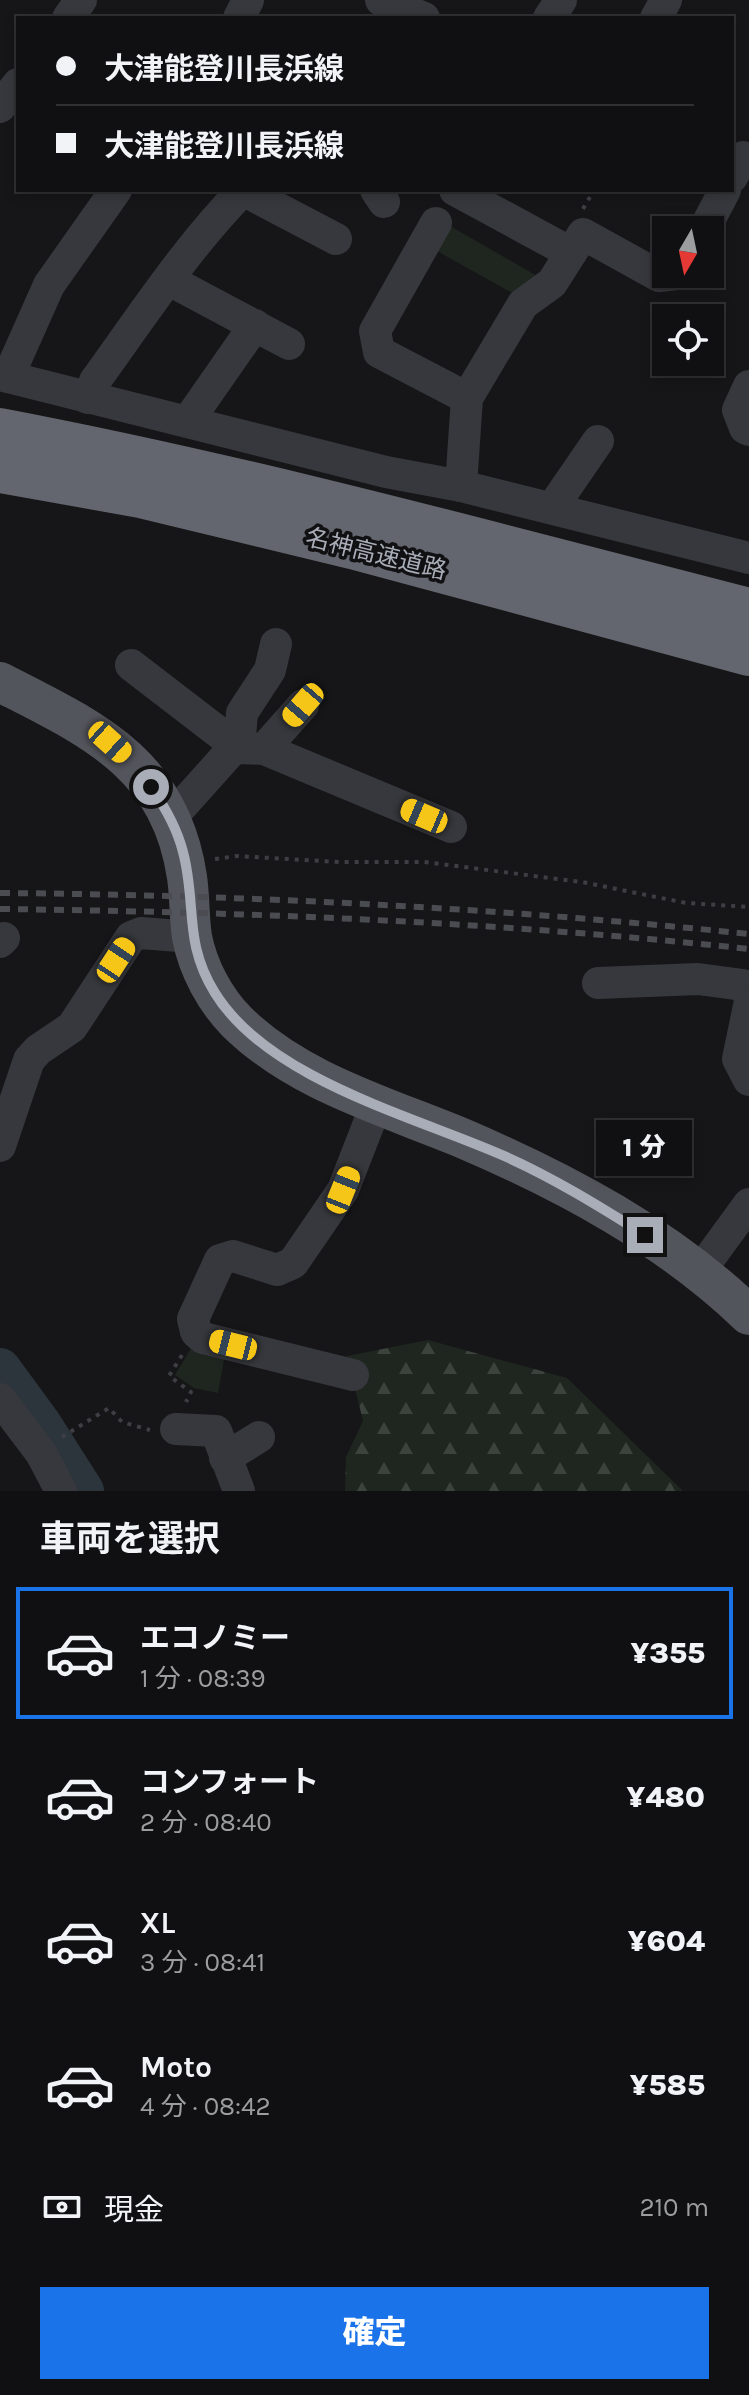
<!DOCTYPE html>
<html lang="ja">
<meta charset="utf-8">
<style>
:root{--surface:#101012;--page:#1e1e20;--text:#f1f3f6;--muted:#9c9d9f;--line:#303032;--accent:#1a73e8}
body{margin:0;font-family:Karla,"Noto Sans JP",sans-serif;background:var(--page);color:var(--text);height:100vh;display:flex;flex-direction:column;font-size:30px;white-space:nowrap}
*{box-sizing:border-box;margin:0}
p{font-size:26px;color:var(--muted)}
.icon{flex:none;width:44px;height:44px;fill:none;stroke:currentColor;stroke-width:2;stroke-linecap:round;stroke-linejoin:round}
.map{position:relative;height:1491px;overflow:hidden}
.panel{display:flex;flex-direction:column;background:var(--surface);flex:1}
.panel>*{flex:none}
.guide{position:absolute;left:16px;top:16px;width:718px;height:176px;border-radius:0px;box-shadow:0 4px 12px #0003,0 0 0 2px var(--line);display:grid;align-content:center;height:176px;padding:0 40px;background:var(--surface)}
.needle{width:52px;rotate:189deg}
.fabs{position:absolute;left:652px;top:216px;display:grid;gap:16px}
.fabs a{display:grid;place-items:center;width:72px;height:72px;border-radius:0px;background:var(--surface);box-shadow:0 4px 12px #0003,0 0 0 2px var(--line);font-size:40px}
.end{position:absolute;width:36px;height:36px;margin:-18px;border:10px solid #a8adb8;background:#111;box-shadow:0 0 0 4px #111}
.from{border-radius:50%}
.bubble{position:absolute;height:56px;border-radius:0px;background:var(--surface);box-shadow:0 4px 12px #0003,0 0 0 2px var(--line);font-size:26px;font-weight:800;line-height:56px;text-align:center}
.car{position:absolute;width:24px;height:48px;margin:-24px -12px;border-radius:10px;box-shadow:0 0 6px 2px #0007;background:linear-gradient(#f5c518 24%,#345 0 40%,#f5c518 0 76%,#345 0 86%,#f5c518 0)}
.guide b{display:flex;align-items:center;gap:28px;height:76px;font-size:30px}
.guide b+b{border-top:2px solid var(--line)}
.guide i{width:20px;height:20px;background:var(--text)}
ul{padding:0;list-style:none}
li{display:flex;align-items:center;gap:24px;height:132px;margin:0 16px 12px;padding:0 24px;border:4px solid transparent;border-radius:0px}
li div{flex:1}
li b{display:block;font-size:30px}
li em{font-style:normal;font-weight:800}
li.selected{border-color:var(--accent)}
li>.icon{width:72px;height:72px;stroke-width:1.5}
h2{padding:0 40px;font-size:36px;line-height:96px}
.pay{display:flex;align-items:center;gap:20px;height:88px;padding:0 40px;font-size:30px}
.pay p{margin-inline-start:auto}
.cta{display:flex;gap:16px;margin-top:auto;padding:16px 40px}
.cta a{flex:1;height:92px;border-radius:0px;background:var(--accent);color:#fff;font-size:32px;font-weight:800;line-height:92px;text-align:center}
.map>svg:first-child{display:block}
.green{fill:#1e261f}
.forest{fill:url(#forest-firs)}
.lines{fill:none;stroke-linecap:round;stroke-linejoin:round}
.river{stroke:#2c353c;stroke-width:42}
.path{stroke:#3d3f44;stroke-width:4;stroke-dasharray:4 6;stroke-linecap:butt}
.minor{stroke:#37383d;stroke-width:32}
.major{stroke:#53555c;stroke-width:40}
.highway{stroke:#63666e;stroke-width:44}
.rail{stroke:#4a4c52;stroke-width:6;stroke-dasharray:10 8;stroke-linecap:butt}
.route{stroke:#a8adb8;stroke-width:10}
.labels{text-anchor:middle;stroke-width:7;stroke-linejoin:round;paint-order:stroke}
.street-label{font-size:24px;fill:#a8adb8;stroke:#111113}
</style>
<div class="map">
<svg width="749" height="1491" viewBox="0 0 749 1491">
<defs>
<pattern id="forest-firs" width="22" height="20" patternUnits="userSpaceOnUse" patternTransform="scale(2)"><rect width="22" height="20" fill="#1e261f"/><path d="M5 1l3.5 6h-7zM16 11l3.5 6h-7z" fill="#3c433d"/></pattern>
</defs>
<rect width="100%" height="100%" fill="#161618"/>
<!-- green -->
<g class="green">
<path d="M450,226L539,277L516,295L435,250Z"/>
<path d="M193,1345L225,1355L218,1393L194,1388L175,1375Z"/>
</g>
<!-- forest -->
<path class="forest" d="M428,1340L567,1378L683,1491H345L346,1457L363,1421L347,1356Z"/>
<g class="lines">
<!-- river -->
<path class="river" d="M0,1369L41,1425L83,1491"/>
<!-- path -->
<g class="path">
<path d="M583,209L594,190"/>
<path d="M215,859L237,856L339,862H424L582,882L686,903L749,907"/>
<path d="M182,1355L169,1376L191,1392L186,1402"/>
<path d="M62,1437L109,1408L122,1422L150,1430"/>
</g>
<!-- minor -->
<g class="minor">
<path d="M381,0L424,18"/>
<path d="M68,18L81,0"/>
<path d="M239,18L248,0"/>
<path d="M549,18L561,0"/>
<path d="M656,18L666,0"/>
<path d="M0,107L18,84"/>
<path d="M732,177L743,157"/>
<path d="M243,190L336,239"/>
<path d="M376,190L384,202"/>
<path d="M455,190L571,253"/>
<path d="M436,223L375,331L379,352L467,398"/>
<path d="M704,230L725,190"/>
<path d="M169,280L289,344"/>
<path d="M0,375L386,472L461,486L749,558"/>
<path d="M8,377L49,285L116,190"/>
<path d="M749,386L738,410L745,428L749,430"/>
<path d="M88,398L95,381C142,316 187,247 243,190"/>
<path d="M188,421L255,325"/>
<path d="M461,486L467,398L523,304L552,283L583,234L659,276L677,274"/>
<path d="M552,508L598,441"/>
<path d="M131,665L239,748L242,713L270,670L276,644"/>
<path d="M264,749L303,705"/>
<path d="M170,819L230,752L239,748L264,749L451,827"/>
<path d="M0,942L4,938"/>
<path d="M598,983L698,979L743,985L749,995"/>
<path d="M749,1006L738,1059L749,1080"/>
<path d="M0,1146L29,1060L38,1050L72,1027L131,937L141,933L192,937"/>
<path d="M700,1271L749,1204"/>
<path d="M353,1375L203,1338L196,1332L193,1319L220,1260L233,1256L277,1270L293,1263L343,1190L376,1105"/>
<path d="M0,1399L41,1453L61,1491"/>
<path d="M176,1429L216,1431L239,1491"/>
<path d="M225,1458L259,1437"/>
</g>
<!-- major -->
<path class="major" d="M0,682C92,729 170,763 187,877C190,897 189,917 192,937C198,968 215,1000 237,1022C298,1082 385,1106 462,1138C565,1182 668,1237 749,1315"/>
<!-- highway -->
<g class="highway">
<path d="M0,430C253,478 500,546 749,610"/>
<path d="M0,471L141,496L352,547L749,654"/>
</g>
<!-- rail -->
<g class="rail">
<path d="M0,893C250,895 500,908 749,934"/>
<path d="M0,909C250,912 501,922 749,949"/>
</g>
</g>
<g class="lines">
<!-- route -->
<path class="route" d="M151,787C165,807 177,828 183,852C197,904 183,942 215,993C268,1079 413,1116 502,1155C552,1177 599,1206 645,1235"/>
</g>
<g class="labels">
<!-- street labels -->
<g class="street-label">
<text transform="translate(376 554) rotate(14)" y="8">名神高速道路</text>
</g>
</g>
</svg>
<div class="fabs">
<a><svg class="needle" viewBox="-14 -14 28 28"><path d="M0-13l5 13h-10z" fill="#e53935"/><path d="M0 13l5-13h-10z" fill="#9c9d9f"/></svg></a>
<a><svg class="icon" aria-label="locate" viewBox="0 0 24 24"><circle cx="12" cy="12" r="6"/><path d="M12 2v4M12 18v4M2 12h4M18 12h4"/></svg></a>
</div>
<i class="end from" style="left:151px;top:787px"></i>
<i class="end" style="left:645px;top:1235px"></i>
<div class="bubble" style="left:596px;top:1120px;width:96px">1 分</div>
<i class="car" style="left:303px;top:705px;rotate:221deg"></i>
<i class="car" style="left:110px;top:742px;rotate:132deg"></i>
<i class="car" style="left:424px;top:816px;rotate:293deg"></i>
<i class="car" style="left:116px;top:960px;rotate:33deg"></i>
<i class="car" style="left:343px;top:1190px;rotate:22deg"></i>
<i class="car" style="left:233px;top:1345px;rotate:284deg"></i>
<div class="guide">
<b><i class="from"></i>大津能登川長浜線</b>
<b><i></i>大津能登川長浜線</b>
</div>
</div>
<section class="panel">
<h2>車両を選択</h2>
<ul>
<li class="selected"><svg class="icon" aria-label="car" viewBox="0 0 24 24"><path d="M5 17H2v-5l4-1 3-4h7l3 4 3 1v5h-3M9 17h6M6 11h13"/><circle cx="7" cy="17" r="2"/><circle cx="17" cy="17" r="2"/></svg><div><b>エコノミー</b><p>1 分 · 08:39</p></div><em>¥355</em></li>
<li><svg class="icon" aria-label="car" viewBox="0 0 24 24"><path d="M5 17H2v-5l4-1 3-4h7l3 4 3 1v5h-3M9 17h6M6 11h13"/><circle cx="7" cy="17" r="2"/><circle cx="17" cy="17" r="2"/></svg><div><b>コンフォート</b><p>2 分 · 08:40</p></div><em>¥480</em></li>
<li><svg class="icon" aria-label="car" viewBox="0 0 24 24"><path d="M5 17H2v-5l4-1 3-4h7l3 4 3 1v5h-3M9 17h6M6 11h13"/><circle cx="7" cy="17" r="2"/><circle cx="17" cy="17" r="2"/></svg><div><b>XL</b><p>3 分 · 08:41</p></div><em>¥604</em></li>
<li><svg class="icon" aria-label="car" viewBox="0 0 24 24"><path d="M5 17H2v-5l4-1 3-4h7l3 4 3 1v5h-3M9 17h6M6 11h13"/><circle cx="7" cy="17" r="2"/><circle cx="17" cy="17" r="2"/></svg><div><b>Moto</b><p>4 分 · 08:42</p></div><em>¥585</em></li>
</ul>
<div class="pay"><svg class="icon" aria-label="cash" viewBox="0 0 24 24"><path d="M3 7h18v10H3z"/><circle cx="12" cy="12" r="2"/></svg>現金<p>210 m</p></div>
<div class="cta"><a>確定</a></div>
</section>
